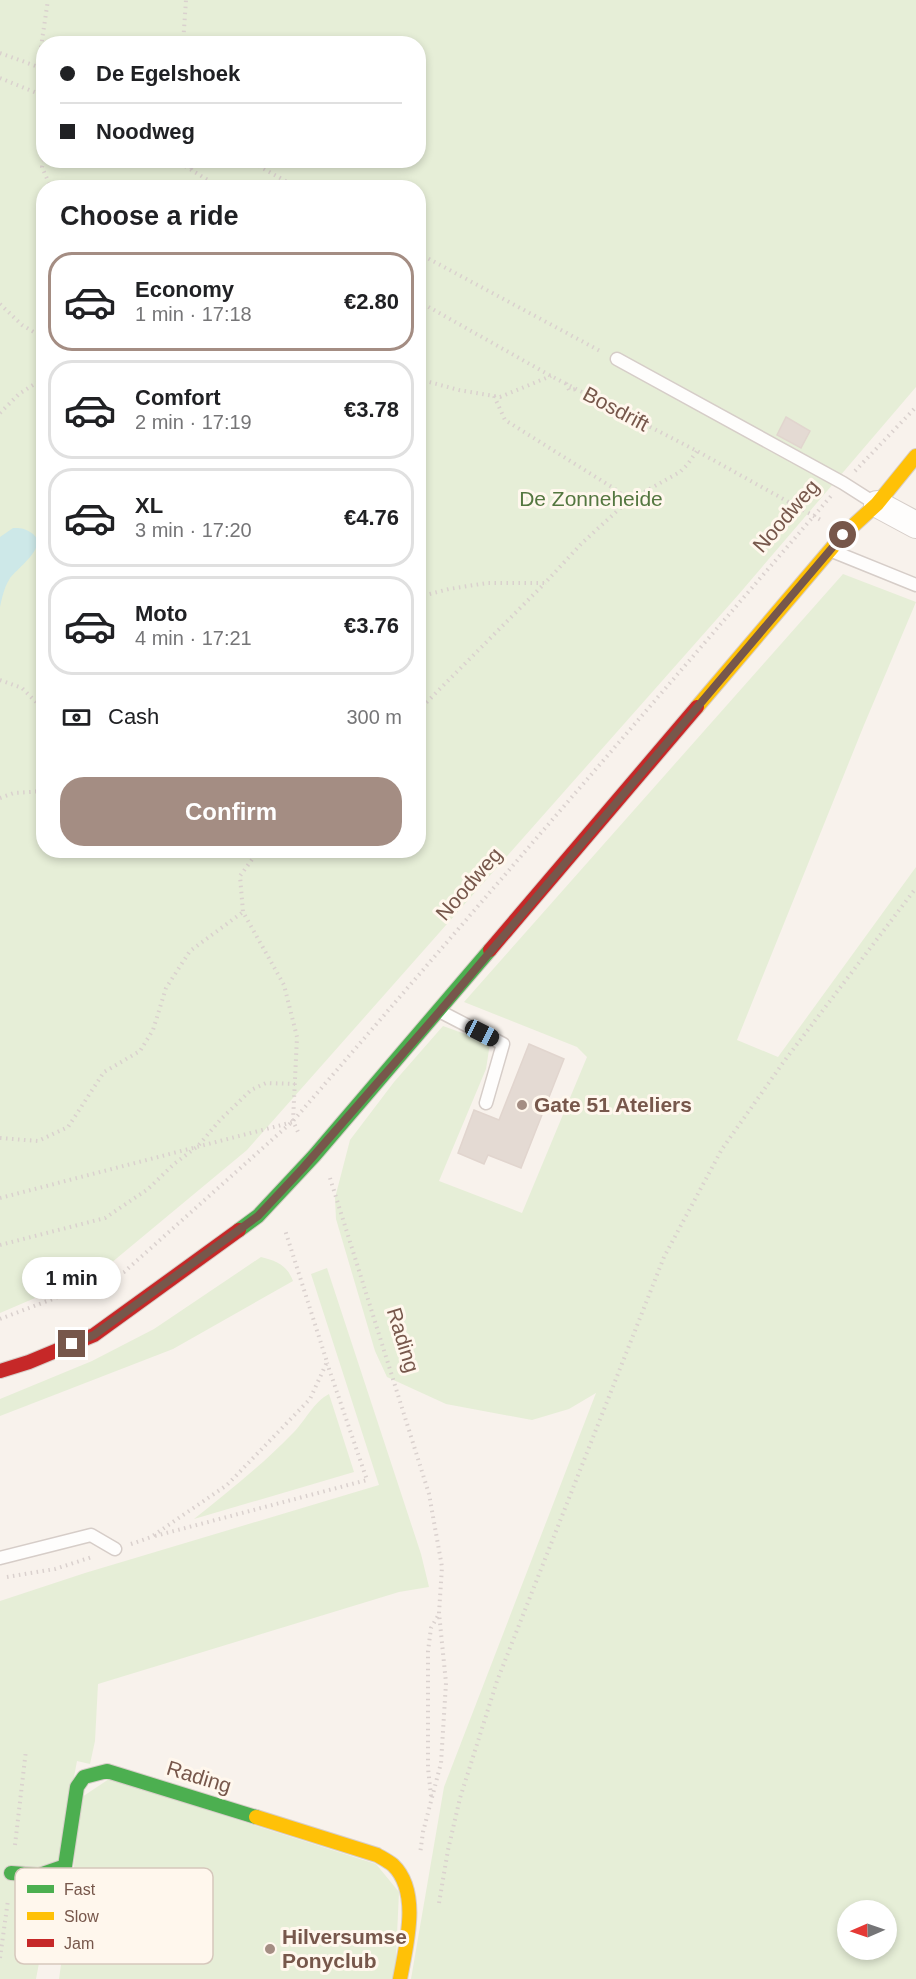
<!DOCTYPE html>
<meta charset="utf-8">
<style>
:root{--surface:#fff;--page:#f2f2f2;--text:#202124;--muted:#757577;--line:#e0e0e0;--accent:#a48d83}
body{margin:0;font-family:Arial,sans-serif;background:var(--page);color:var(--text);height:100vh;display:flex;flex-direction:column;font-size:22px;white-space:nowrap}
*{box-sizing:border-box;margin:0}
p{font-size:20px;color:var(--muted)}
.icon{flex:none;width:33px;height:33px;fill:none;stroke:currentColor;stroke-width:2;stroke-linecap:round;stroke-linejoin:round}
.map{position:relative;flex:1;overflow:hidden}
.side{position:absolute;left:36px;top:180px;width:390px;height:678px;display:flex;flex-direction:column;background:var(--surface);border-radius:24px;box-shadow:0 3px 9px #0003}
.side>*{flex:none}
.top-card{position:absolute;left:36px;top:36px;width:390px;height:132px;border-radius:24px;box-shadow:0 3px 9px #0003;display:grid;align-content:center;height:132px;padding:0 24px;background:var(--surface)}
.needle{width:39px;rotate:268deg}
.buttons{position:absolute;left:837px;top:1900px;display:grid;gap:12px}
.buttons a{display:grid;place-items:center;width:60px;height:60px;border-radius:50%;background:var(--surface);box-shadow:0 3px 9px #0003;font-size:30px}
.end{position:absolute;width:27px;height:27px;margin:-14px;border:8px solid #77574b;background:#fff;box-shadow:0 0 0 3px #fff}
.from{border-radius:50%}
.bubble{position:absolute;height:42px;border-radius:21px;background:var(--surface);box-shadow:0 3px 9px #0003;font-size:20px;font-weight:600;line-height:42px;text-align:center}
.car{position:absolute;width:18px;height:36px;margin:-18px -9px;border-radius:8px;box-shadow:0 0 4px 2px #0007;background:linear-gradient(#222 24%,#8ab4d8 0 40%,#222 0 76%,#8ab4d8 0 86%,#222 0)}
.top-card b{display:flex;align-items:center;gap:21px;height:57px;font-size:22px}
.top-card b+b{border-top:2px solid var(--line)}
.top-card i{width:15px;height:15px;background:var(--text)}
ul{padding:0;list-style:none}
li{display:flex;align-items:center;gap:18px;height:99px;margin:0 12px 9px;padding:0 12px;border:3px solid var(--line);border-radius:24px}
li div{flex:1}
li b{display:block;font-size:22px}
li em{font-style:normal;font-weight:600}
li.current{border-color:var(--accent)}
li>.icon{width:54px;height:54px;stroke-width:1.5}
h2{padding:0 24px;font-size:27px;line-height:72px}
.pay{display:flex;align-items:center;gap:15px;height:66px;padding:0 24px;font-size:22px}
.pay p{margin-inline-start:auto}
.cta{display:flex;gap:12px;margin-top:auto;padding:12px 24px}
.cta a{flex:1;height:69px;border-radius:24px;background:var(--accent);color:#fff;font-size:24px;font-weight:600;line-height:69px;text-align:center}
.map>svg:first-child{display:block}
.green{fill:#e6eed7;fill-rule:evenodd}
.water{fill:#cde8e8}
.building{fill:#e4dad3;stroke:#e1d5ce;stroke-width:1.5}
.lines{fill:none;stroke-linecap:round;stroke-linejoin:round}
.lane-casing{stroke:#d6cdc8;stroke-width:15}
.street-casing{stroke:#d6cdc8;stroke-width:28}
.fast-casing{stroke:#d7cec8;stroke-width:16}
.slow-casing{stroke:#d7cec8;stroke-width:16}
.jam-casing{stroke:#d7cec8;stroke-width:16}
.path{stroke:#dad1ce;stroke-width:4;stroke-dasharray:1.5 4.5;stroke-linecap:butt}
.lane{stroke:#fefdfc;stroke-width:12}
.street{stroke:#fefdfc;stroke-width:26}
.fast{stroke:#4caf50;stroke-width:14}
.slow{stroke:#ffc107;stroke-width:14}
.jam{stroke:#c62828;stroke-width:14}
.route{stroke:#77574b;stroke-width:8}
.poi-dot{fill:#a48d83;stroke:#fff7ed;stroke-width:2}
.labels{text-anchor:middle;stroke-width:6;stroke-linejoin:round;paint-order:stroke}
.street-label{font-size:21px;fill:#77574b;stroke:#fff7ed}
.park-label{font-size:21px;fill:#547740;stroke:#fff7ed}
.poi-label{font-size:21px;font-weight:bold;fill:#77574b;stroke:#fff7ed;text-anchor:start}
.key{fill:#fff7ed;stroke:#d6c7bc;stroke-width:1.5}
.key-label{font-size:16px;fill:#77574b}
</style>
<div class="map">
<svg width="916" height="1979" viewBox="0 0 916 1979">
<rect width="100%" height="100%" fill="#f8f2ec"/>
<!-- green -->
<g class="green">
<path d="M0,0H916V387L739,594L247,1150L105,1268L0,1313ZM44,44H418V160H44ZM44,188H418V850H44Z"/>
<path d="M843,574L916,602L864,725L737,1040L778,1057L916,867V1979H411L444,1787L596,1393L569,1409L532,1420L446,1404L387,1377L375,1351L336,1219L335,1198L350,1140L394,1082L443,1026L490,1043L486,1069L439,1181L522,1213L587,1057L577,1047L464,1002ZM848,1911H886V1950H848Z"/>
<path d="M261,1257C277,1261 287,1265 293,1281L173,1349L0,1416V1399L92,1361L154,1329Z"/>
<path d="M327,1268L421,1554L429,1587L399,1592L98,1684L95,1741L90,1764L77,1761L36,1979H0V1601L85,1573L379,1485L311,1274Z"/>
<path d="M329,1394L354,1472L194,1519C228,1492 262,1465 292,1434C305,1422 313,1402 329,1394Z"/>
<path d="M109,1779L376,1864L399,1892L395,1979H59L73,1879L79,1799Z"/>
</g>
<!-- water -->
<path class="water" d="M13,528C20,528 24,528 30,532C53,545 15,569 9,580C4,588 2,598 0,607V537Z"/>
<!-- building -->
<g class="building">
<path d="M786,417L810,431L801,448L777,435Z"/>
<path d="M529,1044L564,1059L521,1168L488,1155L484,1164L458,1153L474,1110L499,1120Z"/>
</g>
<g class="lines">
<defs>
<g id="lane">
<path d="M617,359L843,483L876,504"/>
<path d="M832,551L916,585"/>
<path d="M441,1012L503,1044L486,1103"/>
<path d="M0,1558L91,1535L115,1549"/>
</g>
<path id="street" d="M877,504L916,525"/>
<g id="fast">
<path d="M239,1230L258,1216L314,1156L490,950"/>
<path d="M11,1873L39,1875L65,1866L77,1787L84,1777L107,1771L256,1817"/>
</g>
<g id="slow">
<path d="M697,707L843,535L877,504L916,456"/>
<path d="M256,1817L377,1855C382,1858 388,1861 393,1865C421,1892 406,1946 400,1979"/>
</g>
<g id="jam">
<path d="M490,950L697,707"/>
<path d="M0,1371L29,1362L94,1335L239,1230"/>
</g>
</defs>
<!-- lane casing -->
<use href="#lane" class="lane-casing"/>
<!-- street casing -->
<use href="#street" class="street-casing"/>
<!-- fast casing -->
<use href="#fast" class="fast-casing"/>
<!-- slow casing -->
<use href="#slow" class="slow-casing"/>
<!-- jam casing -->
<use href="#jam" class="jam-casing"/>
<!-- path -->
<g class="path">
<path d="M183,44L186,0"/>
<path d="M0,53L44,69"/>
<path d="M44,75L38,67L48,0"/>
<path d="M0,78L44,96"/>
<path d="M44,160L42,167L51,188"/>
<path d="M175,160L221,188"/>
<path d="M248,160L298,188"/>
<path d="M191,169L195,160"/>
<path d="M418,253L602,352"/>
<path d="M418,301L551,376L697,451L821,520"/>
<path d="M0,304L22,325L44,338"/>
<path d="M418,379L459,390L500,397L551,376"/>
<path d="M566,383L569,390L578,389"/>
<path d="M494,396L505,420L618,491L628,501"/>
<path d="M0,413L19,394L44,378"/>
<path d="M855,471L916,407"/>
<path d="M418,597L449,589L487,583H545L582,543L628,501L680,472L687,465L697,451"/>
<path d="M0,680L22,688L44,710"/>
<path d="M418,711L545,583"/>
<path d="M0,798L14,793L44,791"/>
<path d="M259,850L240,876L243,912L284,985L297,1037L293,1121L298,1132"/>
<path d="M0,1138L38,1141L68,1127L104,1072L140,1051L153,1030L166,988L190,951L243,912"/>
<path d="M330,1178L429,1494L442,1567L439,1613L446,1683L441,1763L423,1832L420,1854"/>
<path d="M0,1198L293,1122"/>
<path d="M0,1245L105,1218L148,1189L174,1164L198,1146L220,1120L251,1090L266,1083L295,1084"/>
<path d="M0,1319L124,1272L293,1121L831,496"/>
<path d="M155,1536L367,1480L327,1363"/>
<path d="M131,1544L151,1537L227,1485L310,1399L327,1362L285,1230"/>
<path d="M7,1577L55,1569L92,1557"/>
<path d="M431,1796L428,1768V1651L431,1628L439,1614"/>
<path d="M15,1845L26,1750"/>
<path d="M439,1903L448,1850L460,1798L497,1681L664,1257L722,1149L785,1060L916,888"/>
<path d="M0,1958L8,1900"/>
</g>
<!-- lane -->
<use href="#lane" class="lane"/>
<!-- street -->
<use href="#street" class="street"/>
<!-- fast -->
<use href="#fast" class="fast"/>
<!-- slow -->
<use href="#slow" class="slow"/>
<!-- jam -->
<use href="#jam" class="jam"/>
</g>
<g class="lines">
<!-- route -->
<path class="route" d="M72,1344L94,1335L258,1216L303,1168L440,1011L843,535"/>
</g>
<!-- markers -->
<g class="poi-dot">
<circle cx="522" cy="1105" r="6"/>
<circle cx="270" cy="1949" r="6"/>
</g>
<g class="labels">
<!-- street labels -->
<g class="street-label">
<text transform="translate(616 409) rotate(28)" y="7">Bosdrift</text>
<text transform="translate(786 516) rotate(-49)" y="7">Noodweg</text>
<text transform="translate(469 884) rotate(-49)" y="7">Noodweg</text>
<text transform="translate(403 1340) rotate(73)" y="7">Rading</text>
<text transform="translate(199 1777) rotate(17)" y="7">Rading</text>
</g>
<!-- park labels -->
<g class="park-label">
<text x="591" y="506">De Zonneheide</text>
</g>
<!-- poi labels -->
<g class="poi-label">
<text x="534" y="1112">Gate 51 Ateliers</text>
<text x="282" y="1944">Hilversumse<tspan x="282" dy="24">Ponyclub</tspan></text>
</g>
</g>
<!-- legend -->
<rect x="15" y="1868" width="198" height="96" rx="9" class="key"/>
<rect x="27" y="1885" width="27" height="8" fill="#4caf50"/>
<rect x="27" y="1912" width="27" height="8" fill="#ffc107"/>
<rect x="27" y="1939" width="27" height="8" fill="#c62828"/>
<g class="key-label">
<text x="64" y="1895">Fast</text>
<text x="64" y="1922">Slow</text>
<text x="64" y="1949">Jam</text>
</g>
</svg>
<div class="buttons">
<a><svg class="needle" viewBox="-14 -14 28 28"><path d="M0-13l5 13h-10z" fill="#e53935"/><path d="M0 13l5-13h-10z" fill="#757577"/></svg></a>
</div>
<i class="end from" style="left:843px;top:535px"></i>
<i class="end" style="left:72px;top:1344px"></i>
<div class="bubble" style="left:22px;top:1257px;width:99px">1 min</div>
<i class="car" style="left:482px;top:1033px;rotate:117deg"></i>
<div class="top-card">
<b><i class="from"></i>De Egelshoek</b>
<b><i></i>Noodweg</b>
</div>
<section class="side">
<h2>Choose a ride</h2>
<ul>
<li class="current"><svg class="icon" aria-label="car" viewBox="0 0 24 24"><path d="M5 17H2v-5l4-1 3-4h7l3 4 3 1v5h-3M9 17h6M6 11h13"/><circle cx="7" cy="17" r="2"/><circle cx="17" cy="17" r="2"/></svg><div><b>Economy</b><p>1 min · 17:18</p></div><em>€2.80</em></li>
<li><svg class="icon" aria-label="car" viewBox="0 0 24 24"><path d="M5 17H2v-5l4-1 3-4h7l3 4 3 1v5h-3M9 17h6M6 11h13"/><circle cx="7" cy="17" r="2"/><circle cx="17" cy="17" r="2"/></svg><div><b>Comfort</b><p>2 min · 17:19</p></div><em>€3.78</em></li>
<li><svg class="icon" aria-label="car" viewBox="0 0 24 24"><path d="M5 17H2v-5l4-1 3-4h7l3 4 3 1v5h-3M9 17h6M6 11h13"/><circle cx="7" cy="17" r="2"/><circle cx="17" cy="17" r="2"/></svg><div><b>XL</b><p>3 min · 17:20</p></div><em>€4.76</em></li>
<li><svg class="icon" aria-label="car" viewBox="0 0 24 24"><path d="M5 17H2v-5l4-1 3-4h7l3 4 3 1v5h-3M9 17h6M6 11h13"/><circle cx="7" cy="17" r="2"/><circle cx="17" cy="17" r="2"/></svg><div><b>Moto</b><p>4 min · 17:21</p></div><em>€3.76</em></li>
</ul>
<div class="pay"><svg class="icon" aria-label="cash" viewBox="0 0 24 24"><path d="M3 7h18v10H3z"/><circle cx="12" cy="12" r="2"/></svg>Cash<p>300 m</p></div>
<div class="cta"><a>Confirm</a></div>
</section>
</div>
